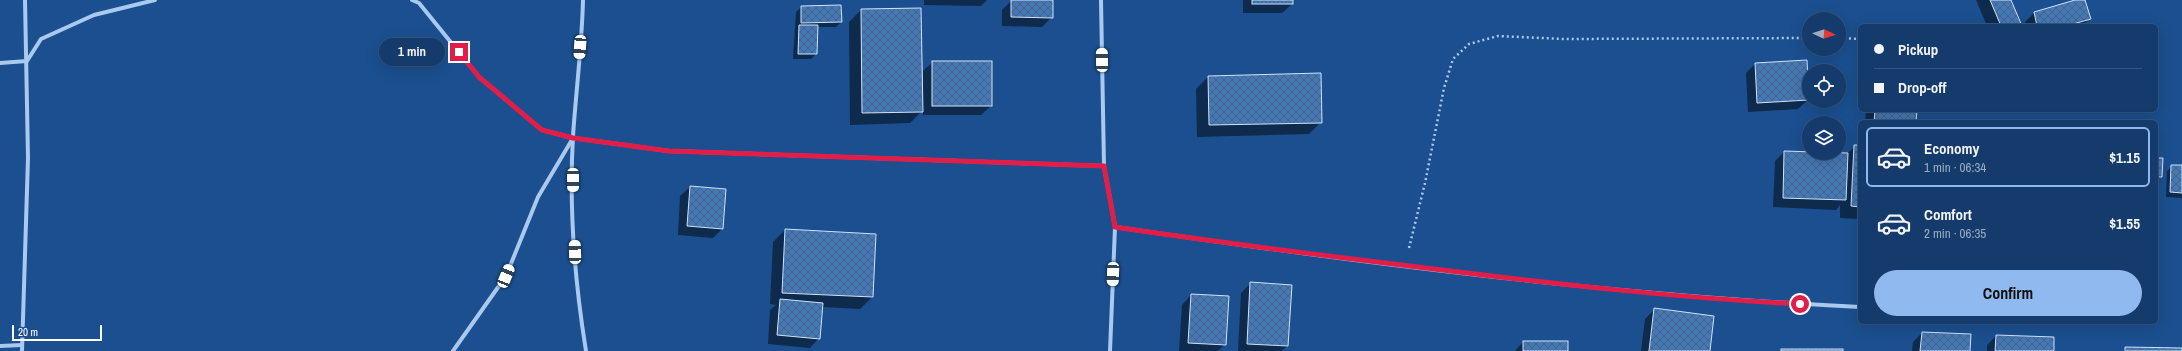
<!DOCTYPE html>
<meta charset="utf-8">
<style>
:root{--surface:#143b6b;--page:#214673;--text:#f1f3f6;--muted:#9dadc1;--line:#33557e;--accent:#90b9f0}
body{margin:0;font-family:"Archivo Narrow",sans-serif;background:var(--page);color:var(--text);height:100vh;display:flex;flex-direction:column;font-size:15px;white-space:nowrap}
*{box-sizing:border-box;margin:0}
p{font-size:13px;color:var(--muted)}
.icon{flex:none;width:22px;height:22px;fill:none;stroke:currentColor;stroke-width:2;stroke-linecap:round;stroke-linejoin:round}
.map{position:relative;flex:1;overflow:hidden}
.panel{position:absolute;left:1858px;top:120px;width:300px;height:204px;display:flex;flex-direction:column;background:var(--surface);border-radius:6px;box-shadow:0 4px 16px #0002,0 0 0 1px var(--line)}
.panel>*{flex:none}
.banner{position:absolute;left:1858px;top:24px;width:300px;height:88px;border-radius:6px;box-shadow:0 4px 16px #0002,0 0 0 1px var(--line);display:grid;align-content:center;height:88px;padding:0 16px;background:var(--surface)}
.needle{width:26px;rotate:94deg}
.tools{position:absolute;left:1802px;top:12px;display:grid;gap:8px}
.tools a{display:grid;place-items:center;width:44px;height:44px;border-radius:50%;background:var(--surface);box-shadow:0 4px 16px #0002,0 0 0 1px var(--line);font-size:20px}
.scale{position:absolute;left:12px;bottom:10px;width:90px;box-sizing:border-box;padding-left:4px;border:2px solid #fff;border-top:0;font-size:11px;line-height:14px;white-space:nowrap;color:#fff;-webkit-text-stroke:3px #1b4f8f;paint-order:stroke}
.end{position:absolute;width:18px;height:18px;margin:-9px;border:5px solid #e11d48;background:#fff;box-shadow:0 0 0 2px #fff}
.from{border-radius:50%}
.bubble{position:absolute;height:28px;border-radius:14px;background:var(--surface);box-shadow:0 4px 16px #0002,0 0 0 1px var(--line);font-size:13px;font-weight:800;line-height:28px;text-align:center}
.car{position:absolute;width:12px;height:24px;margin:-12px -6px;border-radius:5px;box-shadow:0 0 3px 1px #0007;background:linear-gradient(#fff 24%,#345 0 40%,#fff 0 76%,#345 0 86%,#fff 0)}
.banner b{display:flex;align-items:center;gap:14px;height:38px;font-size:15px}
.banner b+b{border-top:1px solid var(--line)}
.banner i{width:10px;height:10px;background:var(--text)}
ul{padding:7px 0 0;list-style:none}
li{display:flex;align-items:center;gap:12px;height:60px;margin:0 8px 6px;padding:0 8px;border:2px solid transparent;border-radius:6px}
li div{flex:1}
li b{display:block;font-size:15px}
li em{font-style:normal;font-weight:800}
li.on{border-color:var(--accent)}
li>.icon{width:36px;height:36px;stroke-width:1.5}
.cta{display:flex;gap:8px;margin-top:auto;padding:8px 16px}
.cta a{flex:1;height:46px;border-radius:24px;background:var(--accent);color:#111;font-size:16px;font-weight:800;line-height:46px;text-align:center}
.map>svg:first-child{display:block}
.shadow{fill:#0007}
.building{fill:url(#building-cross-hatch);stroke:#cfe3fa}
.lines{fill:none;stroke-linecap:round;stroke-linejoin:round}
.path{stroke:#a9c9ee;stroke-width:2.5;stroke-dasharray:2 3;stroke-linecap:butt}
.street{stroke:#a9c9ee;stroke-width:4}
.route{stroke:#e11d48;stroke-width:5}
</style>
<div class="map">
<svg width="2182" height="351" viewBox="0 0 2182 351">
<defs>
<pattern id="building-cross-hatch" width="8" height="8" patternUnits="userSpaceOnUse"><rect width="8" height="8" fill="#4478b7"/><path d="M0 0l8 8M0 8l8-8" fill="none" stroke="#486282"/></pattern>
</defs>
<rect width="100%" height="100%" fill="#1b4f8f"/>
<!-- shadow -->
<g class="shadow">
<path d="M924,0H987L981,6L924,5Z"/>
<path d="M1052,0V17L1042,27L1002,26V10L1011,1Z"/>
<path d="M1243,0H1292V4L1282,13H1243Z"/>
<path d="M1976,0H2010L2021,26H1987Z"/>
<path d="M2078,0H2084L2089,19L2082,26H2026L2025,22L2034,13Z"/>
<path d="M801,7L841,22L836,27H817L816,54L811,59H793L796,12Z"/>
<path d="M861,10L921,84H923V71L933,62L991,106L981,115H923V110L910,123L850,125L849,22Z"/>
<path d="M1755,64L1808,100L1798,109L1748,112L1746,73Z"/>
<path d="M1208,77L1321,122L1309,134L1197,137L1196,89Z"/>
<path d="M1866,110H1916L1915,122H1865Z"/>
<path d="M1855,146H1860V219L1840,218V205L1836,210L1773,207L1775,161L1784,152L1847,154Z"/>
<path d="M2156,159L2161,177L2156,182Z"/>
<path d="M2172,166H2182V198L2166,197L2167,171Z"/>
<path d="M690,187L725,189L722,229L713,238L678,235L680,196Z"/>
<path d="M785,230L872,297L860,309L822,307L819,338L810,348L768,344L770,310L776,305L770,304L773,242Z"/>
<path d="M1251,283L1287,346L1282,351H1238L1241,293Z"/>
<path d="M1191,295L1225,344L1218,351H1179L1182,305Z"/>
<path d="M1655,309L1709,351H1641L1645,319Z"/>
<path d="M1922,333L1969,351H1912L1913,342Z"/>
<path d="M1996,336L2053,351H1987V345Z"/>
<path d="M1523,342L1567,351H1515Z"/>
</g>
<!-- building -->
<g class="building">
<path d="M1011,0H1053V18L1011,17Z"/>
<rect x="1252" y="0" width="41" height="4"/>
<path d="M1990,0H2011L2022,26H2001Z"/>
<path d="M2075,0H2085L2091,19L2066,26H2037L2034,12Z"/>
<path d="M841,5L842,22L801,23V6Z"/>
<path d="M921,8L923,112L862,113L861,9Z"/>
<path d="M799,25H818L817,54H798Z"/>
<path d="M1807,60L1809,100L1757,103L1755,63Z"/>
<rect x="932" y="61" width="60" height="45"/>
<path d="M1321,73L1322,123L1209,125L1208,76Z"/>
<path d="M1875,110H1917L1916,122H1874Z"/>
<path d="M1854,145H1860V207L1851,206Z"/>
<path d="M1784,151L1848,153L1846,200L1783,198Z"/>
<path d="M2156,158H2163L2162,177H2156Z"/>
<path d="M2171,165H2182V193L2170,192Z"/>
<path d="M690,186L726,189L723,229L687,226Z"/>
<path d="M785,229L876,234L873,297L782,293Z"/>
<path d="M1250,282L1292,285L1288,346L1247,344Z"/>
<path d="M1191,294L1229,296L1226,345L1188,343Z"/>
<path d="M780,299L823,303L820,339L777,335Z"/>
<path d="M1654,308L1714,316L1710,351H1649Z"/>
<path d="M1922,332L1971,334L1970,351H1920Z"/>
<path d="M1996,335L2054,337V351H1995Z"/>
<rect x="1523" y="341" width="45" height="10"/>
<path d="M2125,347L2182,348V351H2125Z"/>
<rect x="1781" y="349" width="62" height="2"/>
</g>
<g class="lines">
<!-- path -->
<g class="path">
<path d="M1839,38L1860,39"/>
<path d="M1409,248L1425,183L1444,88L1453,59L1469,44L1498,36L1563,39L1809,38"/>
</g>
<!-- street -->
<g class="street">
<path d="M412,0L419,3L479,77L542,130L573,138L669,151L1104,166"/>
<path d="M583,0C582,45 576,91 573,136C569,205 575,283 586,351"/>
<path d="M1101,0L1104,166L1115,227L1110,351"/>
<path d="M0,63L27,61L41,39L94,15L155,0"/>
<path d="M1115,227C1362,263 1610,295 1860,307"/>
<path d="M0,346L22,345"/>
<path d="M22,351L28,158L25,0"/>
<path d="M453,351L506,276L538,197L573,138"/>
</g>
</g>
<g class="lines">
<!-- route -->
<path class="route" d="M459,52L479,77L542,130L573,138L669,151L1104,166L1115,227C1221,243 1328,256 1434,269C1556,284 1678,298 1800,304"/>
</g>
</svg>
<div class="tools">
<a><svg class="needle" viewBox="-14 -14 28 28"><path d="M0-13l5 13h-10z" fill="#e53935"/><path d="M0 13l5-13h-10z" fill="#9dadc1"/></svg></a>
<a><svg class="icon" aria-label="locate" viewBox="0 0 24 24"><circle cx="12" cy="12" r="6"/><path d="M12 2v4M12 18v4M2 12h4M18 12h4"/></svg></a>
<a><svg class="icon" aria-label="layers" viewBox="0 0 24 24"><path d="M12 4l9 5-9 5-9-5zM3 14l9 5 9-5"/></svg></a>
</div>
<div class="scale">20 m</div>
<i class="end from" style="left:1800px;top:304px"></i>
<i class="end" style="left:459px;top:52px"></i>
<div class="bubble" style="left:379px;top:38px;width:66px">1 min</div>
<i class="car" style="left:580px;top:47px;rotate:184deg"></i>
<i class="car" style="left:1102px;top:60px;rotate:359deg"></i>
<i class="car" style="left:573px;top:180px;rotate:180deg"></i>
<i class="car" style="left:575px;top:252px;rotate:358deg"></i>
<i class="car" style="left:1113px;top:274px;rotate:182deg"></i>
<i class="car" style="left:506px;top:276px;rotate:22deg"></i>
<div class="banner">
<b><i class="from"></i>Pickup</b>
<b><i></i>Drop-off</b>
</div>
<section class="panel">
<ul>
<li class="on"><svg class="icon" aria-label="car" viewBox="0 0 24 24"><path d="M5 17H2v-5l4-1 3-4h7l3 4 3 1v5h-3M9 17h6M6 11h13"/><circle cx="7" cy="17" r="2"/><circle cx="17" cy="17" r="2"/></svg><div><b>Economy</b><p>1 min · 06:34</p></div><em>$1.15</em></li>
<li><svg class="icon" aria-label="car" viewBox="0 0 24 24"><path d="M5 17H2v-5l4-1 3-4h7l3 4 3 1v5h-3M9 17h6M6 11h13"/><circle cx="7" cy="17" r="2"/><circle cx="17" cy="17" r="2"/></svg><div><b>Comfort</b><p>2 min · 06:35</p></div><em>$1.55</em></li>
</ul>
<div class="cta"><a>Confirm</a></div>
</section>
</div>
